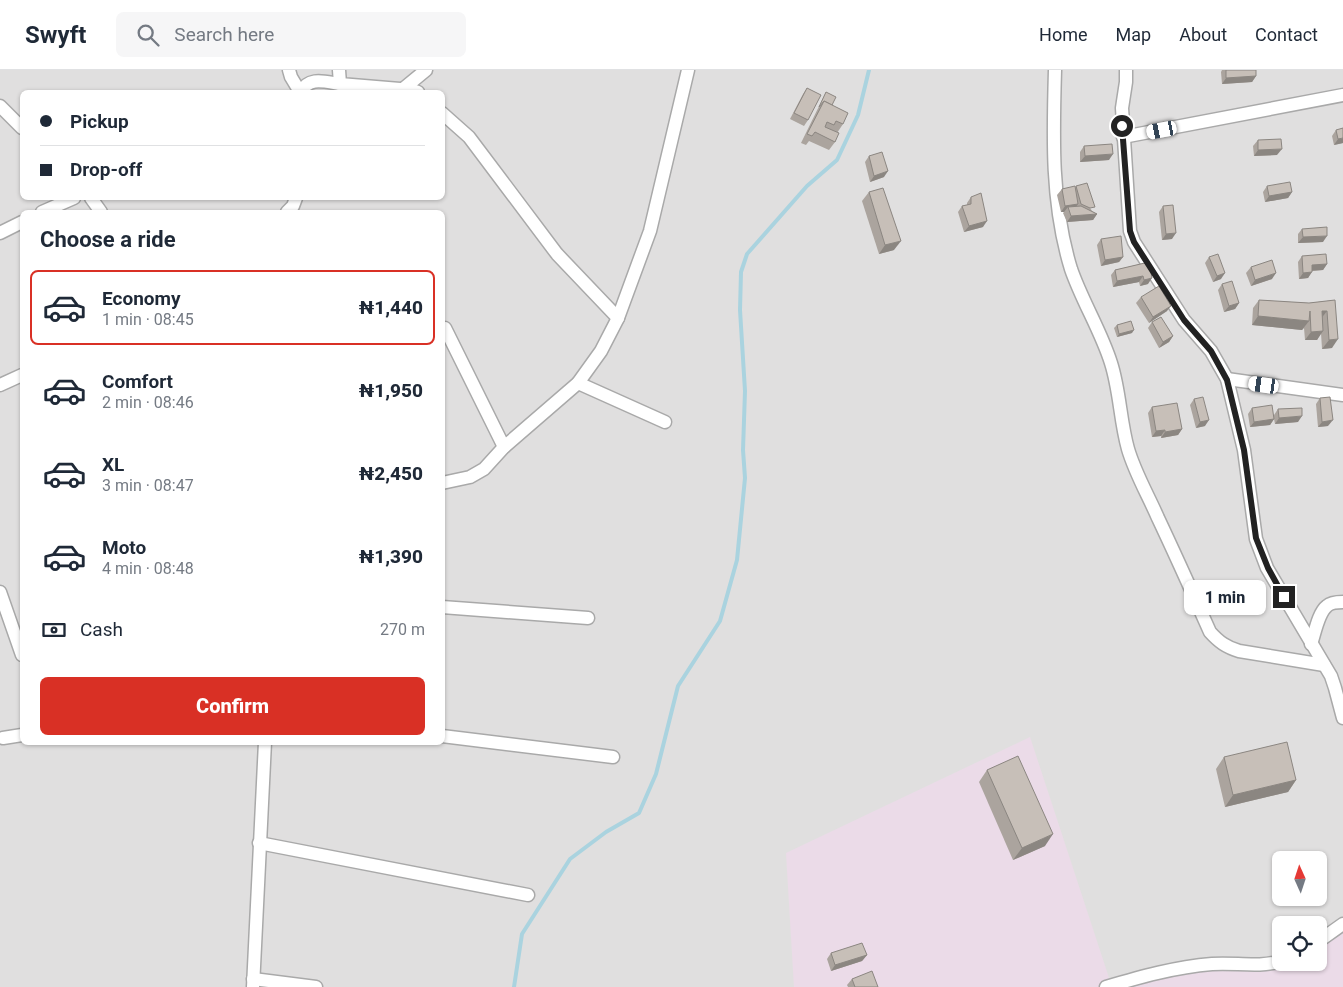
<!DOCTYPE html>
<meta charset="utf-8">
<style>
:root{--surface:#fff;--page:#f6f6f7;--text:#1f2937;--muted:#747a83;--line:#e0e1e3;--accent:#d93025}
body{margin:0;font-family:Roboto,sans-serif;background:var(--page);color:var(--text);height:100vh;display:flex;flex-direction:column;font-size:19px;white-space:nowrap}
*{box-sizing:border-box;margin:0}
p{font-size:16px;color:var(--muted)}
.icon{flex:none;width:28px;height:28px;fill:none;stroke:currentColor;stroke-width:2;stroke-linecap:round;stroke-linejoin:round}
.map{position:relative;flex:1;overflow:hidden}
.panel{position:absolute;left:20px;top:140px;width:425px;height:535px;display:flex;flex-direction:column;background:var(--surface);border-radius:8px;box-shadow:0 1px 4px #0004}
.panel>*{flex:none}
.guide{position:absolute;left:20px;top:20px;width:425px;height:110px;border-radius:8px;box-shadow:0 1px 4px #0004;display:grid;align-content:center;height:110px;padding:0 20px;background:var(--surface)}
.needle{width:32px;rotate:357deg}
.fabs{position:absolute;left:1272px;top:781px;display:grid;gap:10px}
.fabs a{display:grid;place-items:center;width:55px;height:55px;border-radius:8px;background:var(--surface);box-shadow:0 1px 4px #0004;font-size:25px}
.end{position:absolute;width:22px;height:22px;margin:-11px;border:6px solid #222;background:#fff;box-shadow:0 0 0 2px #fff}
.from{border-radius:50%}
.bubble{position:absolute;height:35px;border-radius:8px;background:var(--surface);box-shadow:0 1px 4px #0004;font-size:16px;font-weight:800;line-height:35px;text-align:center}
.car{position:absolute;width:15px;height:30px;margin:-15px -8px;border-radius:6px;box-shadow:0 0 4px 1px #0007;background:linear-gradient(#fff 24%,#345 0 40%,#fff 0 76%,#345 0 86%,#fff 0)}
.guide b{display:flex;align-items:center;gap:18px;height:48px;font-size:19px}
.guide b+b{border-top:1px solid var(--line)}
.guide i{width:12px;height:12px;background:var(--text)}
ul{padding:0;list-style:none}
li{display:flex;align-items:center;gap:15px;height:75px;margin:0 10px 8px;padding:0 10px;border:2px solid transparent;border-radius:8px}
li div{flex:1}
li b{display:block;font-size:19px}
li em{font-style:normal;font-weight:800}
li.current{border-color:var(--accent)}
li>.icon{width:45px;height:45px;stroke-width:1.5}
h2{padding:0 20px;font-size:22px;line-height:60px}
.pay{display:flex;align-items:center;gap:12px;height:55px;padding:0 20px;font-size:19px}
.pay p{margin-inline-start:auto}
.button{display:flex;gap:10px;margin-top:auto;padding:10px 20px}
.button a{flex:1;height:58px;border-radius:8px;background:var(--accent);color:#fff;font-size:20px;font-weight:800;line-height:58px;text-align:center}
header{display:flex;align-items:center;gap:30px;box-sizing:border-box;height:70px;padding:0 25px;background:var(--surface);border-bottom:1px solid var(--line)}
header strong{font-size:24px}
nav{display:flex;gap:28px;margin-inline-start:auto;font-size:18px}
.search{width:350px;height:45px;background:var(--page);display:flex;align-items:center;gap:12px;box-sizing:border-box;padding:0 18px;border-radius:8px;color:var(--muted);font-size:19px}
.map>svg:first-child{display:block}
.residential{fill:#e0dfdf;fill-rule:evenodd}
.industrial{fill:#ebdbe8}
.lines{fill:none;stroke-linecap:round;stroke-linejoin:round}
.stream{stroke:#aad3df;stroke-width:4}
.minor-casing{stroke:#a9a9a9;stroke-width:15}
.minor{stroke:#fff;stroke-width:12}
.wall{fill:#aba49e}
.shaded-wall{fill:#8b8681}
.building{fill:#c7bfb8;stroke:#8b8681}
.route{stroke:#222;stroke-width:6}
</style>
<header>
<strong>Swyft</strong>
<div class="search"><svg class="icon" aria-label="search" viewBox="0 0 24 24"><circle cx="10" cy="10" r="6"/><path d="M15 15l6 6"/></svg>Search here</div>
<nav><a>Home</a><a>Map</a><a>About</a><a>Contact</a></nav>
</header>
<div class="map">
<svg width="1343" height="917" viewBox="0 0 1343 917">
<rect width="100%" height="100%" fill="#f2efe9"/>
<!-- residential -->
<path class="residential" d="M0,0H1343V917H0ZM22,22H442V128H22ZM22,142H442V672H22ZM1281,790H1319V828H1281ZM1281,855H1319V892H1281Z"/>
<!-- industrial -->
<g class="industrial">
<path d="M1030,667L1112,917H794L786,783Z"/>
<path d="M1343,860V917H1123L1193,899L1285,893L1319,892V876Z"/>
</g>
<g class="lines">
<!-- stream -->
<path class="stream" d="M514,917L522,864L570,789L606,762L639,743L656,704L678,616L720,551L737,490L745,408L743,380L745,321L740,240L741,202L747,184L807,116L837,90L858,45L869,0"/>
<defs>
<g id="minor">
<path d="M289,0L291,7L300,22"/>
<path d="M339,0L340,14L412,20L418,22"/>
<path d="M1055,0C1053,67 1051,134 1071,199C1082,231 1101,261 1111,293C1120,321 1120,351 1128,379C1135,403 1148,425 1158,448C1176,486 1193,524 1210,562C1219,572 1226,577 1239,581L1324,595"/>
<path d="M1126,0V12L1122,38L1130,161L1134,172L1184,250L1211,281L1227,309L1244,380L1256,469L1267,498L1331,606L1335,618L1343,648"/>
<path d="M403,19L426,0"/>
<path d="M301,22C309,6 325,12 340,14"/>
<path d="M0,36L22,58"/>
<path d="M442,43L469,67L557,184L618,248"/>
<path d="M1123,67L1343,25"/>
<path d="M91,128L101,142"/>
<path d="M42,142L74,128"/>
<path d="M287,142L293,136L296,128"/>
<path d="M0,163L22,152"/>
<path d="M445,258L504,377"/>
<path d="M1227,309L1343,325"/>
<path d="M578,313L665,352"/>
<path d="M0,315L22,305"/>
<path d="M442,413L470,407L484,399L504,377L578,313L601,281L618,248L650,161L688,0"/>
<path d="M0,522L22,585"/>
<path d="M442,537L588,548"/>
<path d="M1311,574C1315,563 1318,543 1327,536C1331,532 1338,532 1343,532"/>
<path d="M442,666L613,687"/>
<path d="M3,668L22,665"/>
<path d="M259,773L528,825"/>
<path d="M1319,871L1343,854"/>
<path d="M253,909L316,917"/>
<path d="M253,917L265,672"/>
<path d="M1106,917C1140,907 1175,897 1212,894C1234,892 1259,898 1281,891"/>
</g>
</defs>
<!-- minor casing -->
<use href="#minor" class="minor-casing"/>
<!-- minor -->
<use href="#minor" class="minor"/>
</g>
<!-- wall -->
<g class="wall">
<path d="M1222,0H1226L1256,6L1252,12L1222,14L1221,2Z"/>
<path d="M807,18L808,50L804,56L790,49L803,24Z"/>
<path d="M826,22L843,54L837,63L835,72L829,80L809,71L806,75L801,73Z"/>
<path d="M1336,60L1343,73L1334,75L1332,66Z"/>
<path d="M1258,70L1277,85L1254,86L1253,76Z"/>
<path d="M1084,76L1109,90L1080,92V82Z"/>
<path d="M869,86L884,107L870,112L865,92Z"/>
<path d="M1076,116L1092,141L1097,144L1093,150L1067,152L1063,143L1064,142H1061L1057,125L1062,119L1075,118Z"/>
<path d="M1267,116L1292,122L1288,128L1265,132L1263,122Z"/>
<path d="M869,122L894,180L879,184L862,131Z"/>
<path d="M971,127L983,157L964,162L958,142L962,136L967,135V133Z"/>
<path d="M1163,136L1172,169L1162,170L1159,142Z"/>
<path d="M1302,159L1323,172L1298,173V164Z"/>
<path d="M1101,169L1123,187L1119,192L1101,196L1097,175Z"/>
<path d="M1302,186L1327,194L1323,200L1312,201L1308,208L1299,209L1298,192Z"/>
<path d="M1209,187L1221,209L1213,212L1205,193Z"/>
<path d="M1149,192L1148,214L1140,216L1139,212L1113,217L1111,205L1115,200Z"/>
<path d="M1251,197L1272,209L1251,216L1246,203Z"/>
<path d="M1222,214L1239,233L1235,239L1224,242L1218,220Z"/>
<path d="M1141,227L1167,241L1149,253L1136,233Z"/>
<path d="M1259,230L1309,233L1335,230L1332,278L1322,279L1321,263L1317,270H1305L1304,258L1302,260L1252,255L1253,238Z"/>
<path d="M1152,252L1173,266L1169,272L1159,278L1148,258Z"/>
<path d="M1117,255L1132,263L1117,267L1114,258Z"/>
<path d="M1320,328L1328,356L1318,357L1316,334Z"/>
<path d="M1194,329L1205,356L1196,358L1190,335Z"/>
<path d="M1152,337L1182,359L1178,365L1161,368V366L1152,367L1148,343Z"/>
<path d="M1252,338L1274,345L1278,339L1298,352L1275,354L1274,349L1270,355L1250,357L1248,344Z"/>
<path d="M1224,687L1296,710L1288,722L1225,737L1216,699Z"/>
<path d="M987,700L1045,776L1013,790L979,712Z"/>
<path d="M831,883L867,885L862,891L831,901L827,889Z"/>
<path d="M852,909L878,917H848L847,915Z"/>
</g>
<!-- shaded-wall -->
<g class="shaded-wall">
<path d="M1256,6L1252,12L1222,14L1226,8Z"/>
<path d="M1343,68V73L1334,75L1338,69Z"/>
<path d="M1282,79L1277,85L1254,86L1258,80Z"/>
<path d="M1113,84L1109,90L1080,92L1085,86Z"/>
<path d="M888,101L884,107L870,112L874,106Z"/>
<path d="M1292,122L1288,128L1265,132L1269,126Z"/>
<path d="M1078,134L1074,140L1068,137L1064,142H1061L1065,136Z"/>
<path d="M1097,144L1093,150L1067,152L1071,146Z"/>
<path d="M987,151L983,157L964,162L969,156Z"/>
<path d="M1176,163L1172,169L1162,170L1166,164Z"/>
<path d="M1327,166L1323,172L1298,173L1303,167Z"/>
<path d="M901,171L894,180L879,184L885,175Z"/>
<path d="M1123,187L1119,192L1101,196L1105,190Z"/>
<path d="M1327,194L1323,200L1307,201L1312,195Z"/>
<path d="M1312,202L1308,208L1299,209L1303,203Z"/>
<path d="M1225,203L1221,209L1213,212L1217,206Z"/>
<path d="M1276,203L1272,209L1251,216L1255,210Z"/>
<path d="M1143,206L1139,212L1113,217L1117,211Z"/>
<path d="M1152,208L1148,214L1140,216L1144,210Z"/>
<path d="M1239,233L1235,239L1224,242L1229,236Z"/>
<path d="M1171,236L1167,241L1149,253L1153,247Z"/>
<path d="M1322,241H1327L1320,250Z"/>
<path d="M1258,246L1309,251L1302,260L1252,255Z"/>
<path d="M1134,260L1132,263L1117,267L1119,264Z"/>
<path d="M1323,261L1317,270H1305L1311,262Z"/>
<path d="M1173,266L1169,272L1159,278L1163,272Z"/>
<path d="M1338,269L1332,278L1322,279L1329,270Z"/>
<path d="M1302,346L1298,352L1275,354L1279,348Z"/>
<path d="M1274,349L1270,355L1250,357L1254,352Z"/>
<path d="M1209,350L1205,356L1196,358L1200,352Z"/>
<path d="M1333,350L1328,356L1318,357L1322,352Z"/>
<path d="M1182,359L1178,365L1161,368L1165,362Z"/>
<path d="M1165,360L1161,366L1152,367L1156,361Z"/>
<path d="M1296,710L1288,722L1225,737L1233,725Z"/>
<path d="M1053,764L1045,776L1013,790L1022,778Z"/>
<path d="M867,885L862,891L831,901L835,895Z"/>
</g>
<!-- building -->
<g class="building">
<path d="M1226,0H1256V6L1226,8Z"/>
<path d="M807,18L821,25L808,50L794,43Z"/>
<path d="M826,22L836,27L832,35L824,31L819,37Z"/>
<path d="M824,31L848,43L843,54L836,51L834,55L827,52L825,57L839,63L835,72L815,62L812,66L807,64Z"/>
<path d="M1343,58V68L1338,69L1336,60Z"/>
<path d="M1281,69L1282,79L1258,80V70Z"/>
<path d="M1112,74L1113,84L1085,86L1084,76Z"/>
<path d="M882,82L888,101L874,106L869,86Z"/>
<path d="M1290,112L1292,122L1269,126L1267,116Z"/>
<path d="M1087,113L1095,137L1090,138L1081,134L1076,116Z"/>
<path d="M1075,116L1078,134L1065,136L1062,119Z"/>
<path d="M883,118L901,171L885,175L869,122Z"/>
<path d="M981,123L987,151L969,156L962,136L971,134V127Z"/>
<path d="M1173,135L1176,163L1166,164L1163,136Z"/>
<path d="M1081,136L1097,144L1071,146L1068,137Z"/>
<path d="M1327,157V166L1303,167L1302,159Z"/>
<path d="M1121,166L1123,187L1105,190L1101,169Z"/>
<path d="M1218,184L1225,203L1217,206L1209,187Z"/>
<path d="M1326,184L1327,194L1312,195V202L1303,203L1302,186Z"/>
<path d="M1272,190L1276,203L1255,210L1251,197Z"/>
<path d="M1149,192L1152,208L1144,210L1143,206L1117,211L1115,200Z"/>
<path d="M1232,211L1239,233L1229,236L1222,214Z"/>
<path d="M1159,216L1171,236L1153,247L1141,227Z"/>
<path d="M1259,230L1309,233L1335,230L1338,269L1329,270L1327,241H1322L1323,261L1311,262L1310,241L1309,251L1258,246Z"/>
<path d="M1161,247L1173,266L1163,272L1152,252Z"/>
<path d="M1131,251L1134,260L1119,264L1117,255Z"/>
<path d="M1203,327L1209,350L1200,352L1194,329Z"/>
<path d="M1330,327L1333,350L1322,352L1320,328Z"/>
<path d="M1177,333L1182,359L1165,362V360L1156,361L1152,337Z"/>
<path d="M1272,335L1274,349L1254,352L1252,338Z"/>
<path d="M1302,338V346L1279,348L1278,339Z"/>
<path d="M1287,672L1296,710L1233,725L1224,687Z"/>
<path d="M1018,686L1053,764L1022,778L987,700Z"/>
<path d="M862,873L867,885L835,895L831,883Z"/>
<path d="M872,901L878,917H855L852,909Z"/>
</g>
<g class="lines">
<!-- route -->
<path class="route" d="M1122,56L1130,161L1134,172L1184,250L1211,281L1227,310L1244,380L1256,468L1268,498L1284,527"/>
</g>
</svg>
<div class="fabs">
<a><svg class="needle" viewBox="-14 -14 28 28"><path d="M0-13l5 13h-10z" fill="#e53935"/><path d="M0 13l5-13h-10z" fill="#747a83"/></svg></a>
<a><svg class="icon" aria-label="locate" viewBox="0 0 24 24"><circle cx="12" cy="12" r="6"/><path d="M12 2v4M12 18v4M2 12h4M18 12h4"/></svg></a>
</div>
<i class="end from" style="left:1122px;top:56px"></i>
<i class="end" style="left:1284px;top:527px"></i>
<div class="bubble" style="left:1184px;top:510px;width:82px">1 min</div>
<i class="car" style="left:1162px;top:60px;rotate:259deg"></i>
<i class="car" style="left:1264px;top:315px;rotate:278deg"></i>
<div class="guide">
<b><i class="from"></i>Pickup</b>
<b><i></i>Drop-off</b>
</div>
<section class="panel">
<h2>Choose a ride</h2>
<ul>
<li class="current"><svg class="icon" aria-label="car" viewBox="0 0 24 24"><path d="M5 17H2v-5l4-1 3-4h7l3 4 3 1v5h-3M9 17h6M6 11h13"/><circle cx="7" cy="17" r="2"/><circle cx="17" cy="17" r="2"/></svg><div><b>Economy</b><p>1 min · 08:45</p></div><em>₦1,440</em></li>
<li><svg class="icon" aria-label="car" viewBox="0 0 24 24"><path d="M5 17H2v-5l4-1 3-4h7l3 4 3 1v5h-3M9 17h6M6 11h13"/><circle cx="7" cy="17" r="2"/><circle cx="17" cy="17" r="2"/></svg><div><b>Comfort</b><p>2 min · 08:46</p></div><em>₦1,950</em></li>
<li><svg class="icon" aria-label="car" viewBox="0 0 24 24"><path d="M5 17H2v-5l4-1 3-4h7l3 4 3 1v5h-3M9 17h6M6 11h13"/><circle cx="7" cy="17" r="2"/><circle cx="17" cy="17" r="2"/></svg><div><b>XL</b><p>3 min · 08:47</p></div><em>₦2,450</em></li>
<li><svg class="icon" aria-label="car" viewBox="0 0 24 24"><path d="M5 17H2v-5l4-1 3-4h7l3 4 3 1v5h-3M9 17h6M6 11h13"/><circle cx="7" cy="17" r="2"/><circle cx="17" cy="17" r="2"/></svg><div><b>Moto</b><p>4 min · 08:48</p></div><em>₦1,390</em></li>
</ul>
<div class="pay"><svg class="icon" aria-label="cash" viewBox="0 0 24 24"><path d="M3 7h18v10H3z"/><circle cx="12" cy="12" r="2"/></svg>Cash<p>270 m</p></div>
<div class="button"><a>Confirm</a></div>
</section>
</div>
